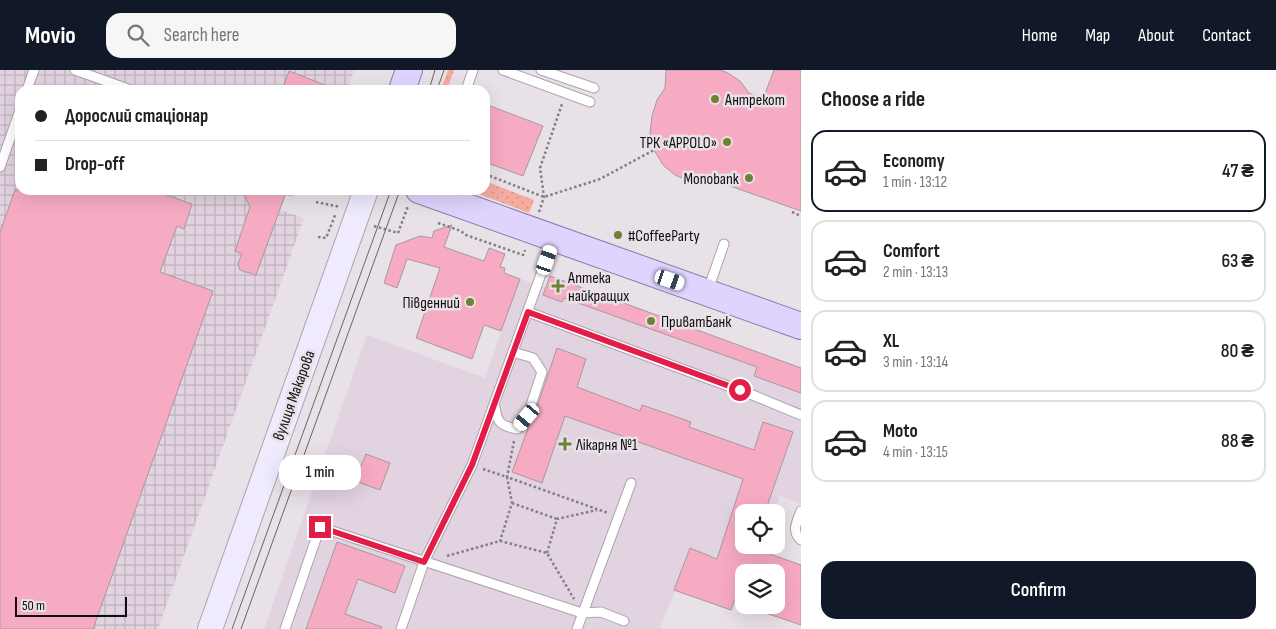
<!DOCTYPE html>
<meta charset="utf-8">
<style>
:root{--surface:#fff;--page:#f6f6f6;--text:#222;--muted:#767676;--line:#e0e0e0;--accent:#111827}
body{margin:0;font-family:"Sofia Sans Condensed",sans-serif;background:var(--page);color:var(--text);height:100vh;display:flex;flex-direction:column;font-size:19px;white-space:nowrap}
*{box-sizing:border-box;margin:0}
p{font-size:16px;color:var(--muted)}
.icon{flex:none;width:28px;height:28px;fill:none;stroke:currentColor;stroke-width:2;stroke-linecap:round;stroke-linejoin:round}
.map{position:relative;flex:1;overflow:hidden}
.details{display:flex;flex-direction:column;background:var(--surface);width:475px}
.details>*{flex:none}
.guide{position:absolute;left:15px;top:15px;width:475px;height:110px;border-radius:15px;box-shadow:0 5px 20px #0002;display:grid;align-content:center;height:110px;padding:0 20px;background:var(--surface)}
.fabs{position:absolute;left:735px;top:434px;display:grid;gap:10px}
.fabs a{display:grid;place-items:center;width:50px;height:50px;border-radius:10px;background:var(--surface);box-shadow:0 5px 20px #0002;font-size:25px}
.scale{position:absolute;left:15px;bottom:12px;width:112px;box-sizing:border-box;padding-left:5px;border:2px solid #100e10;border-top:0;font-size:14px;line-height:18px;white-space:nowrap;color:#100e10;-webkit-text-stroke:4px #e9e1e8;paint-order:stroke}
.end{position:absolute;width:22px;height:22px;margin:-11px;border:6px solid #e11d48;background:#fff;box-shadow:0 0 0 2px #fff}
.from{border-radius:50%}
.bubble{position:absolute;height:35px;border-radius:15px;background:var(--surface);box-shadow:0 5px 20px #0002;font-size:16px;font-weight:600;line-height:35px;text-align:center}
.car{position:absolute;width:15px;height:30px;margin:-15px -8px;border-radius:6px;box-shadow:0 0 4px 1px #0007;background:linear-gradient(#fff 24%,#345 0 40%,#fff 0 76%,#345 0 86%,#fff 0)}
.guide b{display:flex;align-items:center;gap:18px;height:48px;font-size:19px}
.guide b+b{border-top:1px solid var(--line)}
.guide i{width:12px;height:12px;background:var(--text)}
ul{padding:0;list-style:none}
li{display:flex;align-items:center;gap:15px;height:82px;margin:0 10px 8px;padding:0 10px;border:2px solid var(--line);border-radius:15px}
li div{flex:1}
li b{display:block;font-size:19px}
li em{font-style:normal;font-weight:600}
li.on{border-color:var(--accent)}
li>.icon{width:45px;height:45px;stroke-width:1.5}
h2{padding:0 20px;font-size:22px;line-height:60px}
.action{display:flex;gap:10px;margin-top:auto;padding:10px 20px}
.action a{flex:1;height:58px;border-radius:15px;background:var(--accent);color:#fff;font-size:20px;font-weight:600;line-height:58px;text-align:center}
header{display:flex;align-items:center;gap:30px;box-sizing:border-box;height:70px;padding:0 25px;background:var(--accent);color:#fff}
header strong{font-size:24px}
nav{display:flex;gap:28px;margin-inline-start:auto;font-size:18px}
.search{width:350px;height:45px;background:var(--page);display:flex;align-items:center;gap:12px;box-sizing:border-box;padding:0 18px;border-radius:15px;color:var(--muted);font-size:19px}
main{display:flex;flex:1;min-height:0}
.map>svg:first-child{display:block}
.built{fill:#e1d3e0}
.industrial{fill:url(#industrial-grid)}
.green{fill:url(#green-dots)}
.building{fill:#f7abc3;stroke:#a59a9d}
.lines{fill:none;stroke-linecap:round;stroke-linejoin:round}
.lane-casing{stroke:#aca4ac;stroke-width:11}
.secondary-casing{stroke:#aca4ac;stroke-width:26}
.primary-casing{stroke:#897ca9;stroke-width:28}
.path{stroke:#837e83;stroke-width:2.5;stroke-dasharray:2.5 2.5;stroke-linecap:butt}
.lane{stroke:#fff;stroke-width:9}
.secondary{stroke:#efeafe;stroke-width:24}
.primary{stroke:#dfd4fd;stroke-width:26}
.tram{stroke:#686468;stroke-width:1}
.route{stroke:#e11d48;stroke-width:6}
.poi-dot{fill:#6c8335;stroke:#e9e1e8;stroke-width:2}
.labels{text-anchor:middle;stroke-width:5;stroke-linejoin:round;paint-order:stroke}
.poi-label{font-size:16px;fill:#100e10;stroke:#e9e1e8;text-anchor:start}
.street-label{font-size:16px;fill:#100e10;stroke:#e9e1e8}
</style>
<header>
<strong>Movio</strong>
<div class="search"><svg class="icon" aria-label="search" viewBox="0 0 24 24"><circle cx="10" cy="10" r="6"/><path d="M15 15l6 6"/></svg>Search here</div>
<nav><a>Home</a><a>Map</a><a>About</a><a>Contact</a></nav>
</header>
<main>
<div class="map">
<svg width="801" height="559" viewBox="0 0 801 559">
<defs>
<pattern id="industrial-grid" width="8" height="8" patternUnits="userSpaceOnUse" patternTransform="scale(1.25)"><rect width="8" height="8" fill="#e1d3e0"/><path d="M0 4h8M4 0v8" fill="none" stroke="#c0b4bf"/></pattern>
<pattern id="green-dots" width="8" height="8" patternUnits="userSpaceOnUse" patternTransform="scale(1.25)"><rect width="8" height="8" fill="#f6ab9f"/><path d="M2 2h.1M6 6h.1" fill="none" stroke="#d29288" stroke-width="1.8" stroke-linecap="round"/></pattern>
</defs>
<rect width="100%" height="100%" fill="#e9e1e8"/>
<!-- built -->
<path class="built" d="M520,209L546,218L543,225L562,232L564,228L620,249L626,234L622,249L680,269L685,256L703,262L698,275L748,279L762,284L754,306L801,323V434L780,426L773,442H744V475H761L749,502H744V515L732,541L675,521L660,557L664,559H264L367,265L485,308Z"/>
<!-- industrial -->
<path class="industrial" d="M0,0H354L347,20H340L326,15L324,20H20V120H295L292,127L285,125L280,140L304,148L158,559H0Z"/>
<!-- green -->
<g class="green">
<path d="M448,0H454L447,20H441Z"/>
<path d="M485,111L534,130L529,143L469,120H485Z"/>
</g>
<!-- building -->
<g class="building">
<path d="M666,0H720L728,3L740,11L749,23L763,29L774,0H801V141L713,110L700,112L687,110L675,105L663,95L654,80L650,63L652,46L657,30L665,18Z"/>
<path d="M289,1L335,19V20H282Z"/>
<path d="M485,34L543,56L523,106L485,92Z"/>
<path d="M15,120H152L192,134L184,159L177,156L160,202L213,221L93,559H0V162Z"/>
<path d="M242,120H287L256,205L240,200L238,193L242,184L235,181L250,137Z"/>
<path d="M452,155L444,177L484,191L489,178L505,184L500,197L505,198L504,203L520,209L501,261L484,255L472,289L416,268L440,198L407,189L397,218L384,213L396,175L420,166L432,168L434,161Z"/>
<path d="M550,206L801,298V323L754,306L757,297L564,228L562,232L543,225Z"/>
<path d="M557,278L586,289L577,317L640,341L642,335L691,352L689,357L754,380L763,352L793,362L765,442H744V475H754L753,478L801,495V555L748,537L749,535H776V502H744V535L734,531L731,540L674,520L690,478L717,489L743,409L565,346L542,413L512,402L530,353L533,349Z"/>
<path d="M366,384L390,393L380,420L355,411Z"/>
<path d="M337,472L405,496L395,523L358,509L345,544L382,557L381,559H306Z"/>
</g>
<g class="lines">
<defs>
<g id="lane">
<path d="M75,0L131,20"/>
<path d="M503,0L590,32"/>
<path d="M541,0L594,18"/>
<path d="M27,20L34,0"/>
<path d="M466,20L473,0"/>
<path d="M0,97L20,40"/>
<path d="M708,220L724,174"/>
<path d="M528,242L755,326L801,345"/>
<path d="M495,337C497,353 501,356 517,359L527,347L542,302L533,288L513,282"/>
<path d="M801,441C797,451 791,462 801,470"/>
<path d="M285,559L320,457L582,543L601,542L624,551"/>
<path d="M401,559L424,492L472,395L553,171"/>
<path d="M577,559L631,413"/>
</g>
<path id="secondary" d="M210,559L366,120"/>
<g id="primary">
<path d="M402,20L409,0"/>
<path d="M419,120L801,256"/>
</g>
</defs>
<!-- lane casing -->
<use href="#lane" class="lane-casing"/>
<!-- secondary casing -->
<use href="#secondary" class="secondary-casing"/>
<!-- primary casing -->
<use href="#primary" class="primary-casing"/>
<!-- path -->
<g class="path">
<path d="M485,104L544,127L600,109L654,80"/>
<path d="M316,132L340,137"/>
<path d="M539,142L544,127L540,98L562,34"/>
<path d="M792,142L801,146"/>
<path d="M438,153L461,161L466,165L523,185L525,180"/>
<path d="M374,156L398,163L408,136"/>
<path d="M318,167L326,168L336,143"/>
<path d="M514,371L507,407L608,443"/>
<path d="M483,399L507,407L512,433L500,471"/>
<path d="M512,433L557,449"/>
<path d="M547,483L557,449L597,440"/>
<path d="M447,486L500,471L547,483L574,529"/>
</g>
<!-- lane -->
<use href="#lane" class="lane"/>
<!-- secondary -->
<use href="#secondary" class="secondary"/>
<!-- primary -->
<use href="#primary" class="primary"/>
<!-- tram -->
<g class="tram">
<path d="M429,20L435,0"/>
<path d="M437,20L444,0"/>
<path d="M232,559L391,120"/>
<path d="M241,559L400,120"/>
</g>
</g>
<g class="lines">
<!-- route -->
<path class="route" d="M320,457L424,492L472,395L528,242L740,320"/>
</g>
<!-- markers -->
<g class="poi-dot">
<circle cx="715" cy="29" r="5"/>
<circle cx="727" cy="72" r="5"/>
<circle cx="749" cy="108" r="5"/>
<circle cx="618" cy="165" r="5"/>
<path d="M555.5 208.5h5v5h5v5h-5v5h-5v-5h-5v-5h5z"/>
<circle cx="470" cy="232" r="5"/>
<circle cx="651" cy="251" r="5"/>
<path d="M562.5 366.5h5v5h5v5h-5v5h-5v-5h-5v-5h5z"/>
</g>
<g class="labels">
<!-- poi labels -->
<g class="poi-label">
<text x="725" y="35">Антрекот</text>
<text x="717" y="78" text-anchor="end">ТРК «APPOLO»</text>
<text x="739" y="114" text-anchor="end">Monobank</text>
<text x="628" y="171">#CoffeeParty</text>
<text x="568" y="213">Аптека<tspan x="568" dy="18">найкращих</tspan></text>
<text x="460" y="238" text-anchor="end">Південний</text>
<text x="661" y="257">ПриватБанк</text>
<text x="576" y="380">Лікарня №1</text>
</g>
<!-- street labels -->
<g class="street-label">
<text transform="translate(293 325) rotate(-70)" y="6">вулиця Макарова</text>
</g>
</g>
</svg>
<div class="fabs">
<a><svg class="icon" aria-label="locate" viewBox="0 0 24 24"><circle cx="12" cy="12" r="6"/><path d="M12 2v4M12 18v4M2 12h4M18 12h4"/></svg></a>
<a><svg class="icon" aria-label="layers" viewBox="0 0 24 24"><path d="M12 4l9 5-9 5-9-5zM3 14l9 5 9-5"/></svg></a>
</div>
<div class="scale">50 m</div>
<i class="end from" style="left:740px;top:320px"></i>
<i class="end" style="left:320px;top:457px"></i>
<div class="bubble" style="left:279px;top:385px;width:82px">1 min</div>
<i class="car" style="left:547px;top:190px;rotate:19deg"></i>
<i class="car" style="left:670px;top:210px;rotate:109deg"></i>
<i class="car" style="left:527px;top:347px;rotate:220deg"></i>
<div class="guide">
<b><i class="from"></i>Дорослий стаціонар</b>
<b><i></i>Drop-off</b>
</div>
</div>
<section class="details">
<h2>Choose a ride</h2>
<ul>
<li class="on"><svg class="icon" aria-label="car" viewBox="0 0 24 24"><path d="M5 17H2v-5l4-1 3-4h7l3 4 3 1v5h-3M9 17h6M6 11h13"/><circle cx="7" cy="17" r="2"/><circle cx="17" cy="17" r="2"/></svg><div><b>Economy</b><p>1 min · 13:12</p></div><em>47 ₴</em></li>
<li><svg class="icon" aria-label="car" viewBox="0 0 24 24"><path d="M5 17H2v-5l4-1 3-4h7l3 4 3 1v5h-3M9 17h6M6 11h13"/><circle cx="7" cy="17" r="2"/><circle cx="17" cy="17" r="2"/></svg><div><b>Comfort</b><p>2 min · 13:13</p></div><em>63 ₴</em></li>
<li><svg class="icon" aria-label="car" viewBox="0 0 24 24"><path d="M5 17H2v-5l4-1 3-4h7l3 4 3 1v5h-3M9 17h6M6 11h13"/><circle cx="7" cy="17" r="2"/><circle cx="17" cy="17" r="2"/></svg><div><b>XL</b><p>3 min · 13:14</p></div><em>80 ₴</em></li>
<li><svg class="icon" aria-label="car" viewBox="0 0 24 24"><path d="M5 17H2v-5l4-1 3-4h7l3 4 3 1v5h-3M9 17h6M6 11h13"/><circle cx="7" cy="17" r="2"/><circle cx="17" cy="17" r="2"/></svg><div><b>Moto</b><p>4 min · 13:15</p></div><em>88 ₴</em></li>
</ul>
<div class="action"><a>Confirm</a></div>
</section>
</main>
